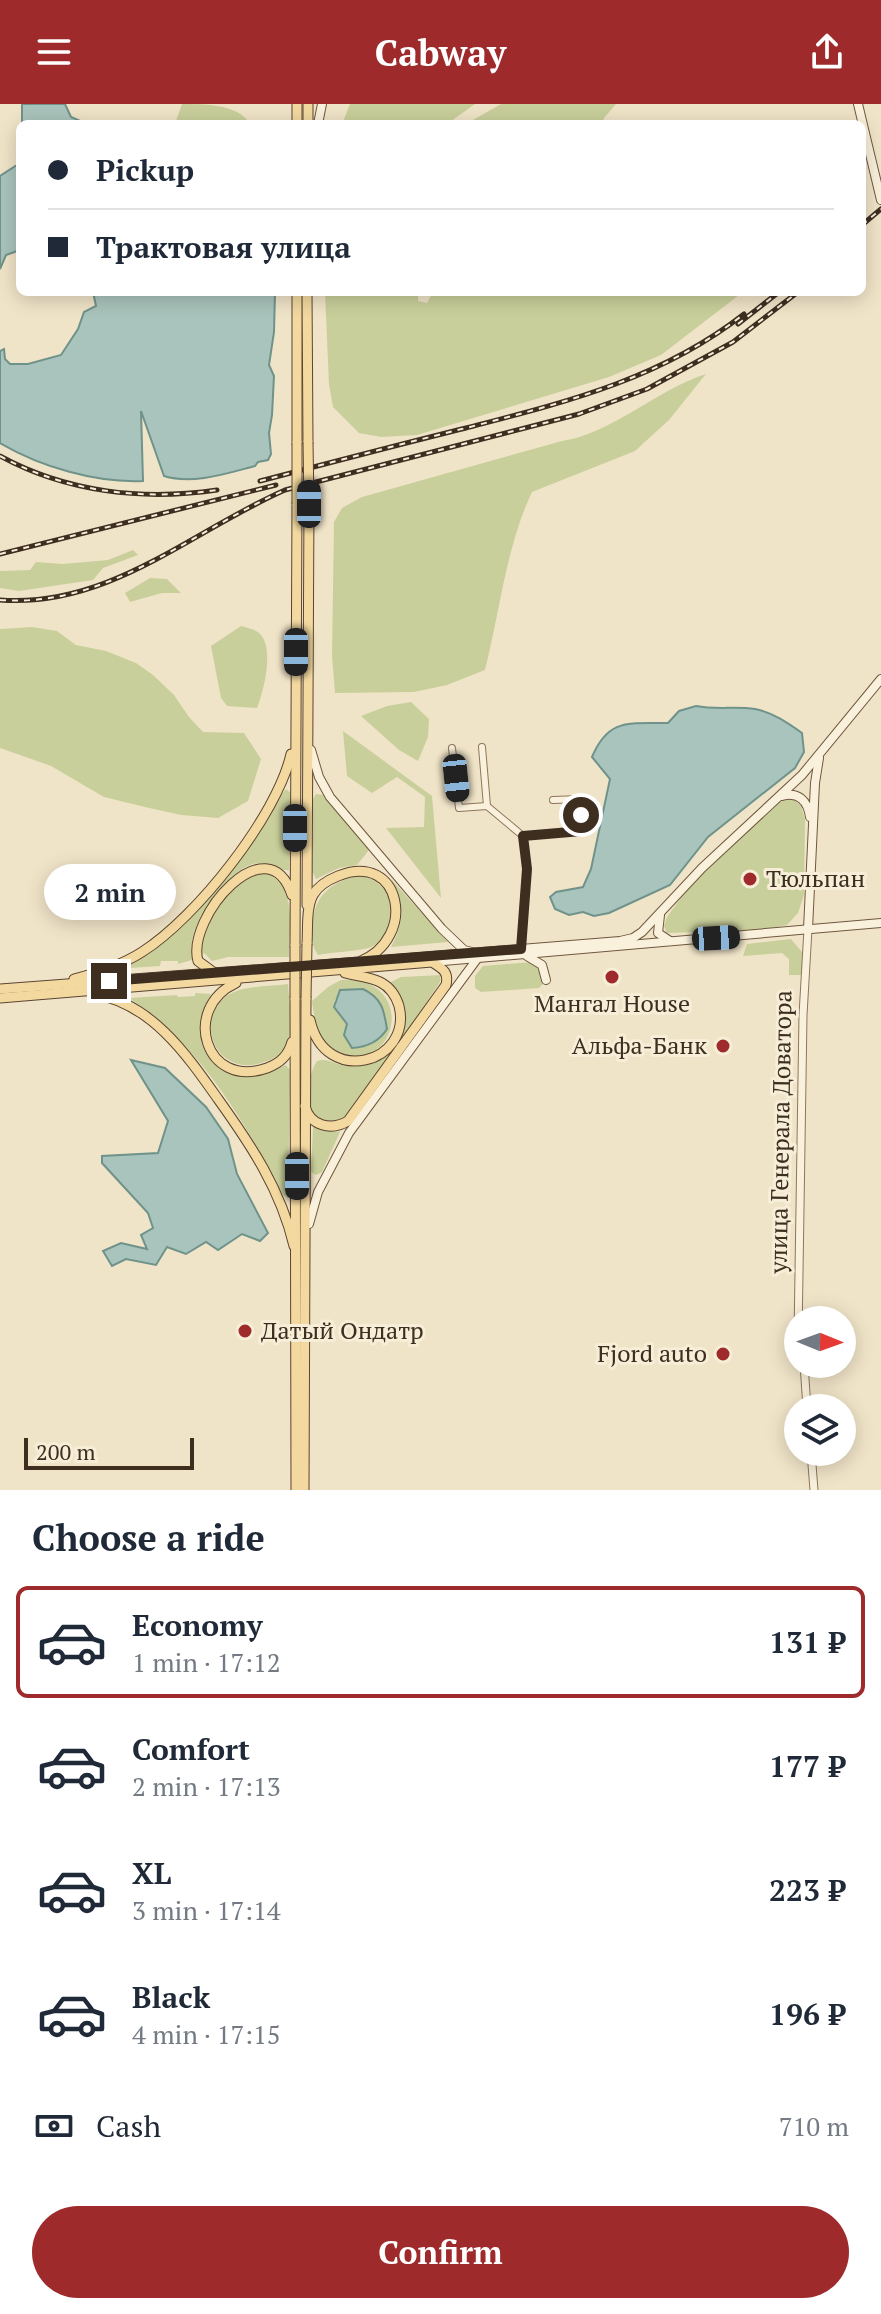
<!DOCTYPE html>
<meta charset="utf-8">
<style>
:root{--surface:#fff;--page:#f2f2f3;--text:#1f2937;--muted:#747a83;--line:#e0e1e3;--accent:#9e2a2b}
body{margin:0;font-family:"PT Serif",serif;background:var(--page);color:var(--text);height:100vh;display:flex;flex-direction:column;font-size:30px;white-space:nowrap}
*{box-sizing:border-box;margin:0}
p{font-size:26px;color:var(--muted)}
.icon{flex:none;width:44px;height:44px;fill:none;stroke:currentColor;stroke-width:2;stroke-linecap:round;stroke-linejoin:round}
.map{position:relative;height:1386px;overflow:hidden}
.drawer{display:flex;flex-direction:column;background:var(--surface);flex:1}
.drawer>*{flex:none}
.top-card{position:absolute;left:16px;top:16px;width:850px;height:176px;border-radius:12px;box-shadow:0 4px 20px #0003;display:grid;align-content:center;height:176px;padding:0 32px;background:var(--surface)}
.needle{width:52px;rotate:91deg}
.controls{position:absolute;left:784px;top:1202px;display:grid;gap:16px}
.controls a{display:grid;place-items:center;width:72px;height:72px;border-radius:50%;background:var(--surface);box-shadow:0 4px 20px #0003;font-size:40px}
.scale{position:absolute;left:24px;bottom:20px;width:170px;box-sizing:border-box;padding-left:8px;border:4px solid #3d2e20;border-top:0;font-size:22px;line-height:28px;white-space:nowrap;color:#3d2e20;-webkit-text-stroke:6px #f7eed8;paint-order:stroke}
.end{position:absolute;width:36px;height:36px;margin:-18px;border:10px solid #3d2e20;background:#fff;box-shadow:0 0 0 4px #fff}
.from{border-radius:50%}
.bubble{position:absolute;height:56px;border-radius:28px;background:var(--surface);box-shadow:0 4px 20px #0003;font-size:26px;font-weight:700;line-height:56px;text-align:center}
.car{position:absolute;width:24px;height:48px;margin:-24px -12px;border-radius:10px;box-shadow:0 0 6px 2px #0007;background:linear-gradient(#222 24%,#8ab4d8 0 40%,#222 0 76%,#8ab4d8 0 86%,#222 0)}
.top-card b{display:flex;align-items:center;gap:28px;height:76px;font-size:30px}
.top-card b+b{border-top:2px solid var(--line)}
.top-card i{width:20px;height:20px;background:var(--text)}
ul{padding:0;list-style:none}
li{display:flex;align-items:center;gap:24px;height:112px;margin:0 16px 12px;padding:0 16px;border:4px solid transparent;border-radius:12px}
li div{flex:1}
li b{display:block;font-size:30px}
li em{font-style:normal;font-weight:700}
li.active{border-color:var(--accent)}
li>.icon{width:72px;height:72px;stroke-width:1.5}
h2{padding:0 32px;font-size:36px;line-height:96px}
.pay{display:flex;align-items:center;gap:20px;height:88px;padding:0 32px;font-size:30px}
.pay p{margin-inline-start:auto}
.cta{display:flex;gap:16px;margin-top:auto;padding:16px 32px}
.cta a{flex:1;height:92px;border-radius:48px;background:var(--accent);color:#fff;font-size:32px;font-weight:700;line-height:92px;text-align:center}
header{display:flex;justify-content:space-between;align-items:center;height:104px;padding:0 32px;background:var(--accent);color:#fff;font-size:36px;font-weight:700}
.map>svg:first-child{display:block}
.green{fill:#c9cf9b;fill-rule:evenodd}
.water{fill:#a9c4bc;stroke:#6f938a;stroke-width:2}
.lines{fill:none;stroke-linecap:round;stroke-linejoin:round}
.minor-casing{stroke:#8d765c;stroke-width:8}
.tertiary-casing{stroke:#8d765c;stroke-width:9}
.secondary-casing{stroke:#6f573f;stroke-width:10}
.primary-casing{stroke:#5b4430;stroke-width:11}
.minor{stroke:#faf1dc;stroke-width:6}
.tertiary{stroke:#faf1dc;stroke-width:7}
.secondary{stroke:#faf1dc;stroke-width:8}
.primary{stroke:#f3d9a0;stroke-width:9}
.rail-casing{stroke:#3d2e20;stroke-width:5}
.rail{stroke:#f7eed8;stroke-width:2;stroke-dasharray:6;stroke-linecap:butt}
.primary-bridge-casing{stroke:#5b4430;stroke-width:11;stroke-linecap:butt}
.primary-bridge{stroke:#f3d9a0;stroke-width:9}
.route{stroke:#3d2e20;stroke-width:10}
.poi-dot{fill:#9e2a2b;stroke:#f7eed8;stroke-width:3}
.labels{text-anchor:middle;stroke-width:6;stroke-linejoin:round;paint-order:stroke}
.poi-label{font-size:24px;fill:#3d2e20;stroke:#f7eed8;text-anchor:start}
.street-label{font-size:24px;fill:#3d2e20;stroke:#f7eed8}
</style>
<header><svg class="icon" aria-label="menu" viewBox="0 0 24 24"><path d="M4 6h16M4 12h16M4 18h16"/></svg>Cabway<svg class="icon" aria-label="share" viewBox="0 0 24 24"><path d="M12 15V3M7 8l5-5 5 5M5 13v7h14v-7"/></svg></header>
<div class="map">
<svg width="881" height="1386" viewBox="0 0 881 1386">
<rect width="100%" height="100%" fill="#f0e4c8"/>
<!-- green -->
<g class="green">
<path d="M182,0C204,0 239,0 250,20H175Z"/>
<path d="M350,0H475L447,20H342Z"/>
<path d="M501,0H616L604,14L603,20H466Z"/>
<path d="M325,188H418V197L427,199L433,188H743L661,251L609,273L417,331L381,333L359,329L333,303L329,281Z"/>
<path d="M706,270L669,316L635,347L532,388C506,443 500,507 485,566L447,581L414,588L335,589L332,552L334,418L342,404L362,393L562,337C611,330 656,286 706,270Z"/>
<path d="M133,446L138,451L103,464L93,476L19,487L0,484V467L30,466L36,458L63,460L108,456Z"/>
<path d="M150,474L167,475L181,489H162L130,498L125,489Z"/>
<path d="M241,522C247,524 255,525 259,529C275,542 264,587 257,604L227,602L221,594L211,542Z"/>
<path d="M32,523L57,527L76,541L106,547L136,559L153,571L174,591L189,613L203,628L244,629L261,655L248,697L218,714L181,711L145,703L104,693L51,662L0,644V525Z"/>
<path d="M411,598L429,615L428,633L418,657L399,646L361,612L387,602Z"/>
<path d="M343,627L432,692L441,794L386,724L424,723L425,693L397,673L372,689L347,672Z"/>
<path d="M286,685L292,690L289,766C277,768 267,756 253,760C229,766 196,813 192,837C191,843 192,850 192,856L178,860V857H161L160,862L115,865L177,822Z"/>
<path d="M316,690L324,691L369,746L357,761L339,764L316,775L312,767L313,695Z"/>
<path d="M792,694L801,702L805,715L804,791L798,809L787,821L760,826L667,829L664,822L667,813L702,764L780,698Z"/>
<path d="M266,768C298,785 289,821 289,853H228L212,857L204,849L201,851C200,827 226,782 247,771C252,769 261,769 266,768Z"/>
<path d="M359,772C395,775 402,823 373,842C366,847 331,848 318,851C312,842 312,837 312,826C312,795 329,777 359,772Z"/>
<path d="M391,775L448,838L391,843C404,820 405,797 391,775Z"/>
<path d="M791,835L802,848V871H789V855L782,849L743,852L747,840Z"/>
<path d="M533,858L542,867L543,880L539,884L481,888L475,884V872L483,862Z"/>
<path d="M441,871L440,878L352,1010L332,1019L316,1015C306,1001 307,971 317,957C327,953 336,961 347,962C370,965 404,948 403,921C403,908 393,892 389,879L401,873Z"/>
<path d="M341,876C415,872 401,965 344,951C319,945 315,920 312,897L328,883ZM370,888L380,897L385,916L334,897L339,891Z"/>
<path d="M288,880C289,897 293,920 289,936C287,946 276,954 267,957C211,980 188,902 239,886C254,882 273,882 288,880Z"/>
<path d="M195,889L211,890C190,929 205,972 255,970C265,969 276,964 286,961L290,966L288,1094L283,1091C245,1018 200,941 129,894L177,891L178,893L195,892Z"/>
<path d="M313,1022L340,1028L322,1068L316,1071L311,1068Z"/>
</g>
<!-- water -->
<g class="water">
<path d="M22,0H65L71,13L87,20H22Z"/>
<path d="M20,59V146L6,151L0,165V72Z"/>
<path d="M93,188H275L274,228L269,261L274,272L272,311L269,329L271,350L268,356L258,358L255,362C228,369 193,381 164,372L141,307L143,377C96,379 41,363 0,339V247L4,245L5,255L10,260H28L61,251L78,225L84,208L96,202Z"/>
<path d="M696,602C716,606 736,602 755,605C772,608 788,619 802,629L804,648L795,664L708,733L670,781L609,809L594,812L583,808L569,811L555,805L550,793L556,788L583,783L591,765L610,675L592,653C609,613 630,620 668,619L679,607Z"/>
<path d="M363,885C382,894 384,906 387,925C379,938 367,943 352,944L344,931L347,920L334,903L340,886Z"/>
<path d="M131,956L165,964L206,1003L228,1035L237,1070L268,1129L260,1137L242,1130L218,1146L206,1138L186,1150L167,1143L156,1161L126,1155L112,1162L103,1147L121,1139L147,1145L141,1131L153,1124L148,1109L102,1059V1052L158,1049L168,1017Z"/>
</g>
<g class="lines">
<defs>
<g id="minor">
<path d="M482,643L487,702"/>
<path d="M452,644L459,704L487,702L523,732L527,765L521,845"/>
<path d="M523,732L582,727L580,695L553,696"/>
</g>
<g id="tertiary">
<path d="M798,1233L803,911L808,825"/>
<path d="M804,1260L807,1304"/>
<path d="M811,1348L814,1386"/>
</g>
<g id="secondary">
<path d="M858,0L881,96"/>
<path d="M318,20L322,0"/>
<path d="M311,646L319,673L330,693L442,825L464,846L472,848"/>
<path d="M782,692C798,687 808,697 810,713"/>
<path d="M660,811L658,829L670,837"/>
<path d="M808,825L815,679L819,654"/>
<path d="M527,852L542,861L546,876"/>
<path d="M359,858L620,837L633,834L642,828L702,764L802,671L881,575"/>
<path d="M432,858L881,819"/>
<path d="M309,1120L318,1088L349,1029L477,855"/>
</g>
<g id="primary">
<path d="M297,20V0"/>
<path d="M308,20V0"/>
<path d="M297,188V339"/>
<path d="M307,188L308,338"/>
<path d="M307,801L309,400"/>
<path d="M295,842L297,400"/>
<path d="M213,868L198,857C186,813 268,719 292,791"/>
<path d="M74,875C97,869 122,861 142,848C196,814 277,712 291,650"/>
<path d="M236,879C181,904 205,986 267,964C280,959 288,952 292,938"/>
<path d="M0,885L359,858C419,834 401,746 338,772C328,776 318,782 313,791C306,804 308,825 307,840"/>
<path d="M95,890C152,900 187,951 218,995C251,1041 281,1086 294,1142"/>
<path d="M0,894L432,858C443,865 449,868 446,881L348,1017C331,1027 310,1022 305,1002"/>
<path d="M295,894L296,1386"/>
<path d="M310,916C325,984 413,959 399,902C396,892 390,883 380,878C370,873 356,872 345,869"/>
<path d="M304,1386L306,894"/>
</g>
</defs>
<!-- minor casing -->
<use href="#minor" class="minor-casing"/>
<!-- tertiary casing -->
<use href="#tertiary" class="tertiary-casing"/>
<!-- secondary casing -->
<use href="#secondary" class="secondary-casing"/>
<!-- primary casing -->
<use href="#primary" class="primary-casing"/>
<!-- minor -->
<use href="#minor" class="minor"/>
<!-- tertiary -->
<use href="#tertiary" class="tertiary"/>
<!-- secondary -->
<use href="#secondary" class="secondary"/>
<!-- primary -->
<use href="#primary" class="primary"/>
<defs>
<g id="rail">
<path d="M862,121L881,105"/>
<path d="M738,220L779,188"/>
<path d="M0,352C66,388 142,397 217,386"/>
<path d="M260,377C329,359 397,341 466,324C566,298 661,275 744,210"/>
<path d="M0,450L276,381"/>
<path d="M0,496C109,504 190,428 285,386L579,310L647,285L733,238L798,188"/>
</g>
</defs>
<!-- rail casing -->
<use href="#rail" class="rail-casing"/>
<!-- rail -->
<use href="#rail" class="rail"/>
<defs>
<g id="primary-bridge">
<path d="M308,338L309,400"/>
<path d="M297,400V339"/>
<path d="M295,842V894"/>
<path d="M306,894L307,840"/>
</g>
</defs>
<!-- primary-bridge casing -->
<use href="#primary-bridge" class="primary-bridge-casing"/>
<!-- primary-bridge -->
<use href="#primary-bridge" class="primary-bridge"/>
</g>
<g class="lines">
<!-- route -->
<path class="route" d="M109,877L521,845L527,765L523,732L582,727L581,711"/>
</g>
<!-- markers -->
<g class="poi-dot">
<circle cx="750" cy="775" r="8"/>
<circle cx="612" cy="873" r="8"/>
<circle cx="723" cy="942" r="8"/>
<circle cx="245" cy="1227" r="8"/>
<circle cx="723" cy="1250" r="8"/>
</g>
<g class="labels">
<!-- poi labels -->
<g class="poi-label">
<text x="766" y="783">Тюльпан</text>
<text x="612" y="908" text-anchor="middle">Мангал House</text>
<text x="707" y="950" text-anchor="end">Альфа-Банк</text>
<text x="261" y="1235">Датый Ондатр</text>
<text x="707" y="1258" text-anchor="end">Fjord auto</text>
</g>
<!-- street labels -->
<g class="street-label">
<text transform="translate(781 1028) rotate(-89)" y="8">улица Генерала Доватора</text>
</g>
</g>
</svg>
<div class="controls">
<a><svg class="needle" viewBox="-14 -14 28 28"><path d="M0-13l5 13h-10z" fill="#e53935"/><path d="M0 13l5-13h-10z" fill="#747a83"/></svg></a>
<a><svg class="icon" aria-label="layers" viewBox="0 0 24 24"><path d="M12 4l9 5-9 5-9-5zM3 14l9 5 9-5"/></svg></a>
</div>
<div class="scale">200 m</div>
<i class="end from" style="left:581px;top:711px"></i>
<i class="end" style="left:109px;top:877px"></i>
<div class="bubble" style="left:44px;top:760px;width:132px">2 min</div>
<i class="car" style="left:309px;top:400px;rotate:0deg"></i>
<i class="car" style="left:296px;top:548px;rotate:180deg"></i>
<i class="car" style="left:456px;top:674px;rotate:174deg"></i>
<i class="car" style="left:295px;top:724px;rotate:180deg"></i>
<i class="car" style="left:716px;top:834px;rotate:87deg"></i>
<i class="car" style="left:297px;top:1072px;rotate:180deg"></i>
<div class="top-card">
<b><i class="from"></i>Pickup</b>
<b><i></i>Трактовая улица</b>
</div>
</div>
<section class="drawer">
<h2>Choose a ride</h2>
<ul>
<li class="active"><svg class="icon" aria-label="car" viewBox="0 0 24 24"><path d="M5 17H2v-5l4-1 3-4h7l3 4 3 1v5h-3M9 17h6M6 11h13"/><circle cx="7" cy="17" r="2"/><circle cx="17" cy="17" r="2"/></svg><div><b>Economy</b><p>1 min · 17:12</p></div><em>131 ₽</em></li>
<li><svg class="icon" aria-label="car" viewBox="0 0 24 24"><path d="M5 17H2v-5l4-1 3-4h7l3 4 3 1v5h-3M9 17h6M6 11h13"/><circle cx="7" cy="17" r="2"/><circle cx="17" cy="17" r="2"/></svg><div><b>Comfort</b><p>2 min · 17:13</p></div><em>177 ₽</em></li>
<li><svg class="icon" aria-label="car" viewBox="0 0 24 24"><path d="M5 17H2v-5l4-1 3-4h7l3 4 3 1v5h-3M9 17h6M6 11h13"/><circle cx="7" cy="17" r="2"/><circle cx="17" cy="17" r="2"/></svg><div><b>XL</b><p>3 min · 17:14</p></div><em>223 ₽</em></li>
<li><svg class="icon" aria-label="car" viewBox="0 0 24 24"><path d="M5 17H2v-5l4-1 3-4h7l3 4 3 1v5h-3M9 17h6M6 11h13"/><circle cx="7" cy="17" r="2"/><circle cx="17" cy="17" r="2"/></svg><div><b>Black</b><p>4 min · 17:15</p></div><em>196 ₽</em></li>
</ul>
<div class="pay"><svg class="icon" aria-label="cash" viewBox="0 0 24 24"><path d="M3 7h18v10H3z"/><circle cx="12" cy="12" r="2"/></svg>Cash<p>710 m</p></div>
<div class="cta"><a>Confirm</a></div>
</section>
